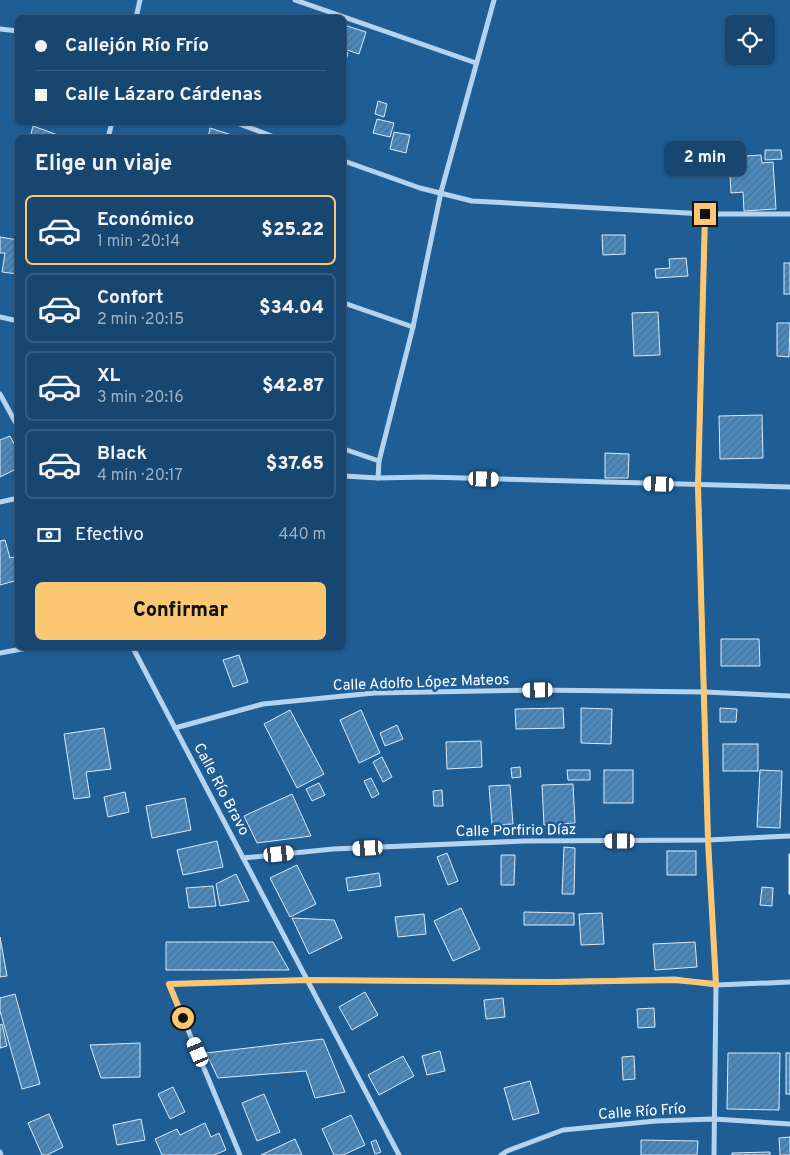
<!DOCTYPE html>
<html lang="es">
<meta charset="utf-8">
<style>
:root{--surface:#174670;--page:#245078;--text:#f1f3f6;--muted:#9eb1c3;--line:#365e83;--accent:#fcc773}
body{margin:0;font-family:Overpass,sans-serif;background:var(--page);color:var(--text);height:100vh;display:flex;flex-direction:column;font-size:19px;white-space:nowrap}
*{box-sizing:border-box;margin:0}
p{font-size:16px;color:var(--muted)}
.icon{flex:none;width:28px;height:28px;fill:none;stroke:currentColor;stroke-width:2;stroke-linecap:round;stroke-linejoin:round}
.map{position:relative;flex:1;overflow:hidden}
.drawer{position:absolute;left:15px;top:135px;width:331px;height:515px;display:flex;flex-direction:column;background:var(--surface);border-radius:8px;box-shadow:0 1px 4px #0004,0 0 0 1px var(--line)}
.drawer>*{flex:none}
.guide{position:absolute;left:15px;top:15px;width:331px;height:110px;border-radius:8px;box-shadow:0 1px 4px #0004,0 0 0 1px var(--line);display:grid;align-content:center;height:110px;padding:0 20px;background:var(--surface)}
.controls{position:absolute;left:725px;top:15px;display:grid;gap:10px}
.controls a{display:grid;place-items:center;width:50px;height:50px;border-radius:8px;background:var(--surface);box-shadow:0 1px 4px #0004,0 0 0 1px var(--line);font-size:25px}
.end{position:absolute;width:22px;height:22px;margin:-11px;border:6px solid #fcc773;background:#111;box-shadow:0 0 0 2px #111}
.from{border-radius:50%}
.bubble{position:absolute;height:35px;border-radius:8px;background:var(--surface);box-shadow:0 1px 4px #0004,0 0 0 1px var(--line);font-size:16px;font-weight:800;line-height:35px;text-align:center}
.car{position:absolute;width:15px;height:30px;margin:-15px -8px;border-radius:6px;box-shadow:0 0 4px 1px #0007;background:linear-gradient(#fff 24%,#345 0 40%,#fff 0 76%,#345 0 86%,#fff 0)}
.guide b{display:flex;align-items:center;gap:18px;height:48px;font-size:19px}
.guide b+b{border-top:1px solid var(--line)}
.guide i{width:12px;height:12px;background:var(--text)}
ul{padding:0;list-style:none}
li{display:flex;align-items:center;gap:15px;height:70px;margin:0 10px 8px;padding:0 10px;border:2px solid var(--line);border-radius:8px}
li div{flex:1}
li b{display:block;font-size:19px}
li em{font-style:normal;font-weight:800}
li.on{border-color:var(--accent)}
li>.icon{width:45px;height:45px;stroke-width:1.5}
h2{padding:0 20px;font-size:22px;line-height:60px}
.pay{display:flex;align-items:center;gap:12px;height:55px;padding:0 20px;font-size:19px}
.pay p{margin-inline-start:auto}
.cta{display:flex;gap:10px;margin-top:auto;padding:10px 20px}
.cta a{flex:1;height:58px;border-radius:8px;background:var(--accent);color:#111;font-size:20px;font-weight:800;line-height:58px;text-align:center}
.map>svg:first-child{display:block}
.building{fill:url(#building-hatch);stroke:#d9ebfa}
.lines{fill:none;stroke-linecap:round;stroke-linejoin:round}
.minor{stroke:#b3d3ee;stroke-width:5}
.route{stroke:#fcc773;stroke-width:6}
.labels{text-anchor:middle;stroke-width:5;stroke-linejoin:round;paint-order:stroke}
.street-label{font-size:15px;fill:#fff;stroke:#1f5e95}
</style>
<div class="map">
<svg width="790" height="1155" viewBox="0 0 790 1155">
<defs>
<pattern id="building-hatch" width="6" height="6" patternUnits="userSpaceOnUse" patternTransform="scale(1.25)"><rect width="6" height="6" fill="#4c89bd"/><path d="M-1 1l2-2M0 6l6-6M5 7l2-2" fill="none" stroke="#4c7190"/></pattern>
</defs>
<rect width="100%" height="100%" fill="#1f5e95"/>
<!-- building -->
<g class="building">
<path d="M344,25L366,32L359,54L344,49Z"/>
<path d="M344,51L348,53L344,68Z"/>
<path d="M378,101L387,104L384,117L375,114Z"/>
<path d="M377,119L394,123L390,137L373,133Z"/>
<path d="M33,126L66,138H30Z"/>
<path d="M210,128L241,138H208Z"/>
<path d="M394,132L410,135L406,153L390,149Z"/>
<path d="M765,150H781L782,159L765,160Z"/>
<path d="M761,155L762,163L773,162L776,209L744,211L743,192L731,193L729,157Z"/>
<path d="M602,235H625V254L603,255Z"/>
<path d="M0,237L18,240V274L2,272L5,253H0Z"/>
<path d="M686,258L688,276L656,278L655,269L670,268L669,259Z"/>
<rect x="784" y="263" width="6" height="31"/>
<path d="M658,312L660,355L634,356L632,313Z"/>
<path d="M777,323H790L789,357L777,356Z"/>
<path d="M762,415L763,458L720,459L719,416Z"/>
<path d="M10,436L18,451V468L0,477V440Z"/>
<path d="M605,453L629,454L628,478H605Z"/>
<path d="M5,540L10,558L18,556V580L0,585V541Z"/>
<path d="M721,639H759L760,666H721Z"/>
<path d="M239,655L248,682L233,687L223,660Z"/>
<path d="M563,708L564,728L516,729L515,709Z"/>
<path d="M581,708L612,709L611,744L581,743Z"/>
<path d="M720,708L737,709L736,722H720Z"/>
<path d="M290,710L324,774L297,788L264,724Z"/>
<path d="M361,710L380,753L359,763L340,720Z"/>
<path d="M397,725L403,739L385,746L380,733Z"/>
<path d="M104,728L111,769L86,772L90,797L74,799L64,734Z"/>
<path d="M481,741L482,767L447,769L446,742Z"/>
<rect x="723" y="744" width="35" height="27"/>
<path d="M382,757L392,777L383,782L373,762Z"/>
<path d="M520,767L521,777L512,778L511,768Z"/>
<path d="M567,770H590V780H568Z"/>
<rect x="604" y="770" width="29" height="33"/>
<path d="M760,770L782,771L780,828L757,827Z"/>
<path d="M371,778L379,794L372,798L364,781Z"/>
<path d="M319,783L325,795L312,801L306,789Z"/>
<path d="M573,784L575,823L544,825L542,785Z"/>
<path d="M510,785L513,824L492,825L489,786Z"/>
<path d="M442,790L443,806H434L433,791Z"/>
<path d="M125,792L129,812L108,817L104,797Z"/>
<path d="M292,794L311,836L257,843L244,816Z"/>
<path d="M185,798L191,830L152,838L146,806Z"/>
<path d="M217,841L223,867L183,875L177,850Z"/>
<path d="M564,847L575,848L574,894H562Z"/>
<rect x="667" y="851" width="29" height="24"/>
<path d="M447,853L458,881L448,885L437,857Z"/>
<rect x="789" y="854" width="1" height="40"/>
<path d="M501,855H515L514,885H501Z"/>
<path d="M297,865L316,904L290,917L270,878Z"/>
<path d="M379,873L381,886L348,891L346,878Z"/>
<path d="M236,874L249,901L220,906L216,884Z"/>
<path d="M213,886L216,906L189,908L186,888Z"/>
<path d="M762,887L773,888L772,906L760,905Z"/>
<path d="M461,908L480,949L453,961L434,921Z"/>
<path d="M524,912L574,913V925H524Z"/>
<path d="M602,913L604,944L581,945L579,914Z"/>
<path d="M424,914L426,934L398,937L395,917Z"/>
<path d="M292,918L334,920L342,938L309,954Z"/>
<path d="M0,937L7,976L0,977Z"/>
<path d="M166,942H273L289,970H166Z"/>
<path d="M695,942L697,967L655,970L653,944Z"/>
<path d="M365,992L378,1015L352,1030L339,1007Z"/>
<path d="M15,994L40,1084L22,1089L0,1011V998Z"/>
<path d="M503,998L505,1017L486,1019L484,1000Z"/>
<path d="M654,1008L655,1027L638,1028L637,1009Z"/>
<path d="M2,1024L7,1046L0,1048V1025Z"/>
<path d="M323,1039L345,1092L315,1098L306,1071L218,1078L206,1053Z"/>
<path d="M140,1043V1077L101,1078L90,1045Z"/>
<path d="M440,1051L445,1071L427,1075L422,1056Z"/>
<path d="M728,1053H780L779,1110L727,1109Z"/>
<rect x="786" y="1053" width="4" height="41"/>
<path d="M403,1056L414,1076L379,1095L368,1075Z"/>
<path d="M634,1056L635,1079L623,1080L622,1057Z"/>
<path d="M530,1081L539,1113L513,1120L504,1088Z"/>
<path d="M173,1087L185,1112L170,1119L158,1094Z"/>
<path d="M264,1094L280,1132L257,1141L242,1103Z"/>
<path d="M49,1114L63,1147L47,1155H42L28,1123Z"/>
<path d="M351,1115L365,1145L343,1155H334L322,1129Z"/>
<path d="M141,1119L145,1140L117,1145L113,1125Z"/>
<path d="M205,1123L211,1137L219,1133L226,1150L214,1155H162L155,1139L177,1129L180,1135Z"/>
<path d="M790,1137V1155H780L779,1138Z"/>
<path d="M295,1139L302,1155H261Z"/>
<path d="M376,1140L381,1152L375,1154L371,1142Z"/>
<path d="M641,1140L698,1141L697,1155H641Z"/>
<path d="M770,1152V1155H732V1153Z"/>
</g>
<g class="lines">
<!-- minor -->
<g class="minor">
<path d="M295,0L476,63"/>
<path d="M136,18L140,0"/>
<path d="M0,29L18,31"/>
<path d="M234,122L277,138"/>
<path d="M108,138L112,122"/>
<path d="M344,161L420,188L472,201L705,214H790"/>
<path d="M705,214L698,486L708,840L716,985L714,1155"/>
<path d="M344,303L413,327"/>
<path d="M0,317L18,321"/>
<path d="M0,394L18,427"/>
<path d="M344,449L379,461"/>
<path d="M344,476L378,478L426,477L790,487"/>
<path d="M378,478L379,461L413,327L441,192L494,0"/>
<path d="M0,502L18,498"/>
<path d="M133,648L399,1155"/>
<path d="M0,653L27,648"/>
<path d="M175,728L263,704L374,693L538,690L705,692L790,696"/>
<path d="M243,858L333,849L525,841L708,840L790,836"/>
<path d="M0,1152L1,1155"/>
<path d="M240,1155L169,984L308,980L553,982L675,979L716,985L790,982"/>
<path d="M501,1155L507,1151L563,1130L656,1121L714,1119L790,1124"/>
</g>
</g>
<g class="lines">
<!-- route -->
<path class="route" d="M183,1018L169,984L308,980L553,982L675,980L716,984L708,840L698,486L705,214"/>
</g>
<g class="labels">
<!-- street labels -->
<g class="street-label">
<text transform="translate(421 682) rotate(-2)" y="5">Calle Adolfo López Mateos</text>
<text transform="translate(222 789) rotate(62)" y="5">Calle Río Bravo</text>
<text transform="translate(516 830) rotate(-1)" y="5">Calle Porfirio Díaz</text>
<text transform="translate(642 1111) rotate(-4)" y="5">Calle Río Frío</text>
</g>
</g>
</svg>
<div class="controls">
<a><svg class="icon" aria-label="locate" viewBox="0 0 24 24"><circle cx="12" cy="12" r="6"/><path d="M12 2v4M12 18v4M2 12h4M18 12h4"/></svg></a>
</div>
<i class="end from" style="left:183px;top:1018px"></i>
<i class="end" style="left:705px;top:214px"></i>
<div class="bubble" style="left:664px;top:141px;width:82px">2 min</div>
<i class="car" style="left:484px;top:479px;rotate:92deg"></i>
<i class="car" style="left:659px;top:484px;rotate:272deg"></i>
<i class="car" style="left:538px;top:690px;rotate:269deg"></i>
<i class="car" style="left:620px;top:841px;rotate:270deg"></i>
<i class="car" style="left:368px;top:848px;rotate:267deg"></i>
<i class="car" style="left:279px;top:854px;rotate:84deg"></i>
<i class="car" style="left:198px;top:1052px;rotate:337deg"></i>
<div class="guide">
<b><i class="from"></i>Callejón Río Frío</b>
<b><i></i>Calle Lázaro Cárdenas</b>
</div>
<section class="drawer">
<h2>Elige un viaje</h2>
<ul>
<li class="on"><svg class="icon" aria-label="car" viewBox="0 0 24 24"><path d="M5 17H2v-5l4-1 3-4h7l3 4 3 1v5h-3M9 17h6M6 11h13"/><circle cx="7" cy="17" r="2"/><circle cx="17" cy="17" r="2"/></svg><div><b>Económico</b><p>1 min · 20:14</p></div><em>$25.22</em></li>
<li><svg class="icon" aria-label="car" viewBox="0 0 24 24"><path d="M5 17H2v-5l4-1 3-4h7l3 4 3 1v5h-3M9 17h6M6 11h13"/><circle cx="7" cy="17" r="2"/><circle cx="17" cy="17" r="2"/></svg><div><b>Confort</b><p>2 min · 20:15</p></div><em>$34.04</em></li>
<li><svg class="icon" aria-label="car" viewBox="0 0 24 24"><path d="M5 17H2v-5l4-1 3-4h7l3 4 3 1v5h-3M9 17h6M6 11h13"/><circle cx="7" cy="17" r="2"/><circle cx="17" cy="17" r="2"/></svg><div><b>XL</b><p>3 min · 20:16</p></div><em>$42.87</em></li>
<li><svg class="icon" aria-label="car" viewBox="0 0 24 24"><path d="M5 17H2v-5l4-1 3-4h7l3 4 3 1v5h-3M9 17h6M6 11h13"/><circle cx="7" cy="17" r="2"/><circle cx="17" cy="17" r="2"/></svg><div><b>Black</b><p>4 min · 20:17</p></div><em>$37.65</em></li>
</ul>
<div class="pay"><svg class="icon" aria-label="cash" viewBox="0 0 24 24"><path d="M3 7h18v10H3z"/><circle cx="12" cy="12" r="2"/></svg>Efectivo<p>440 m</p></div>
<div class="cta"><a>Confirmar</a></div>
</section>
</div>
